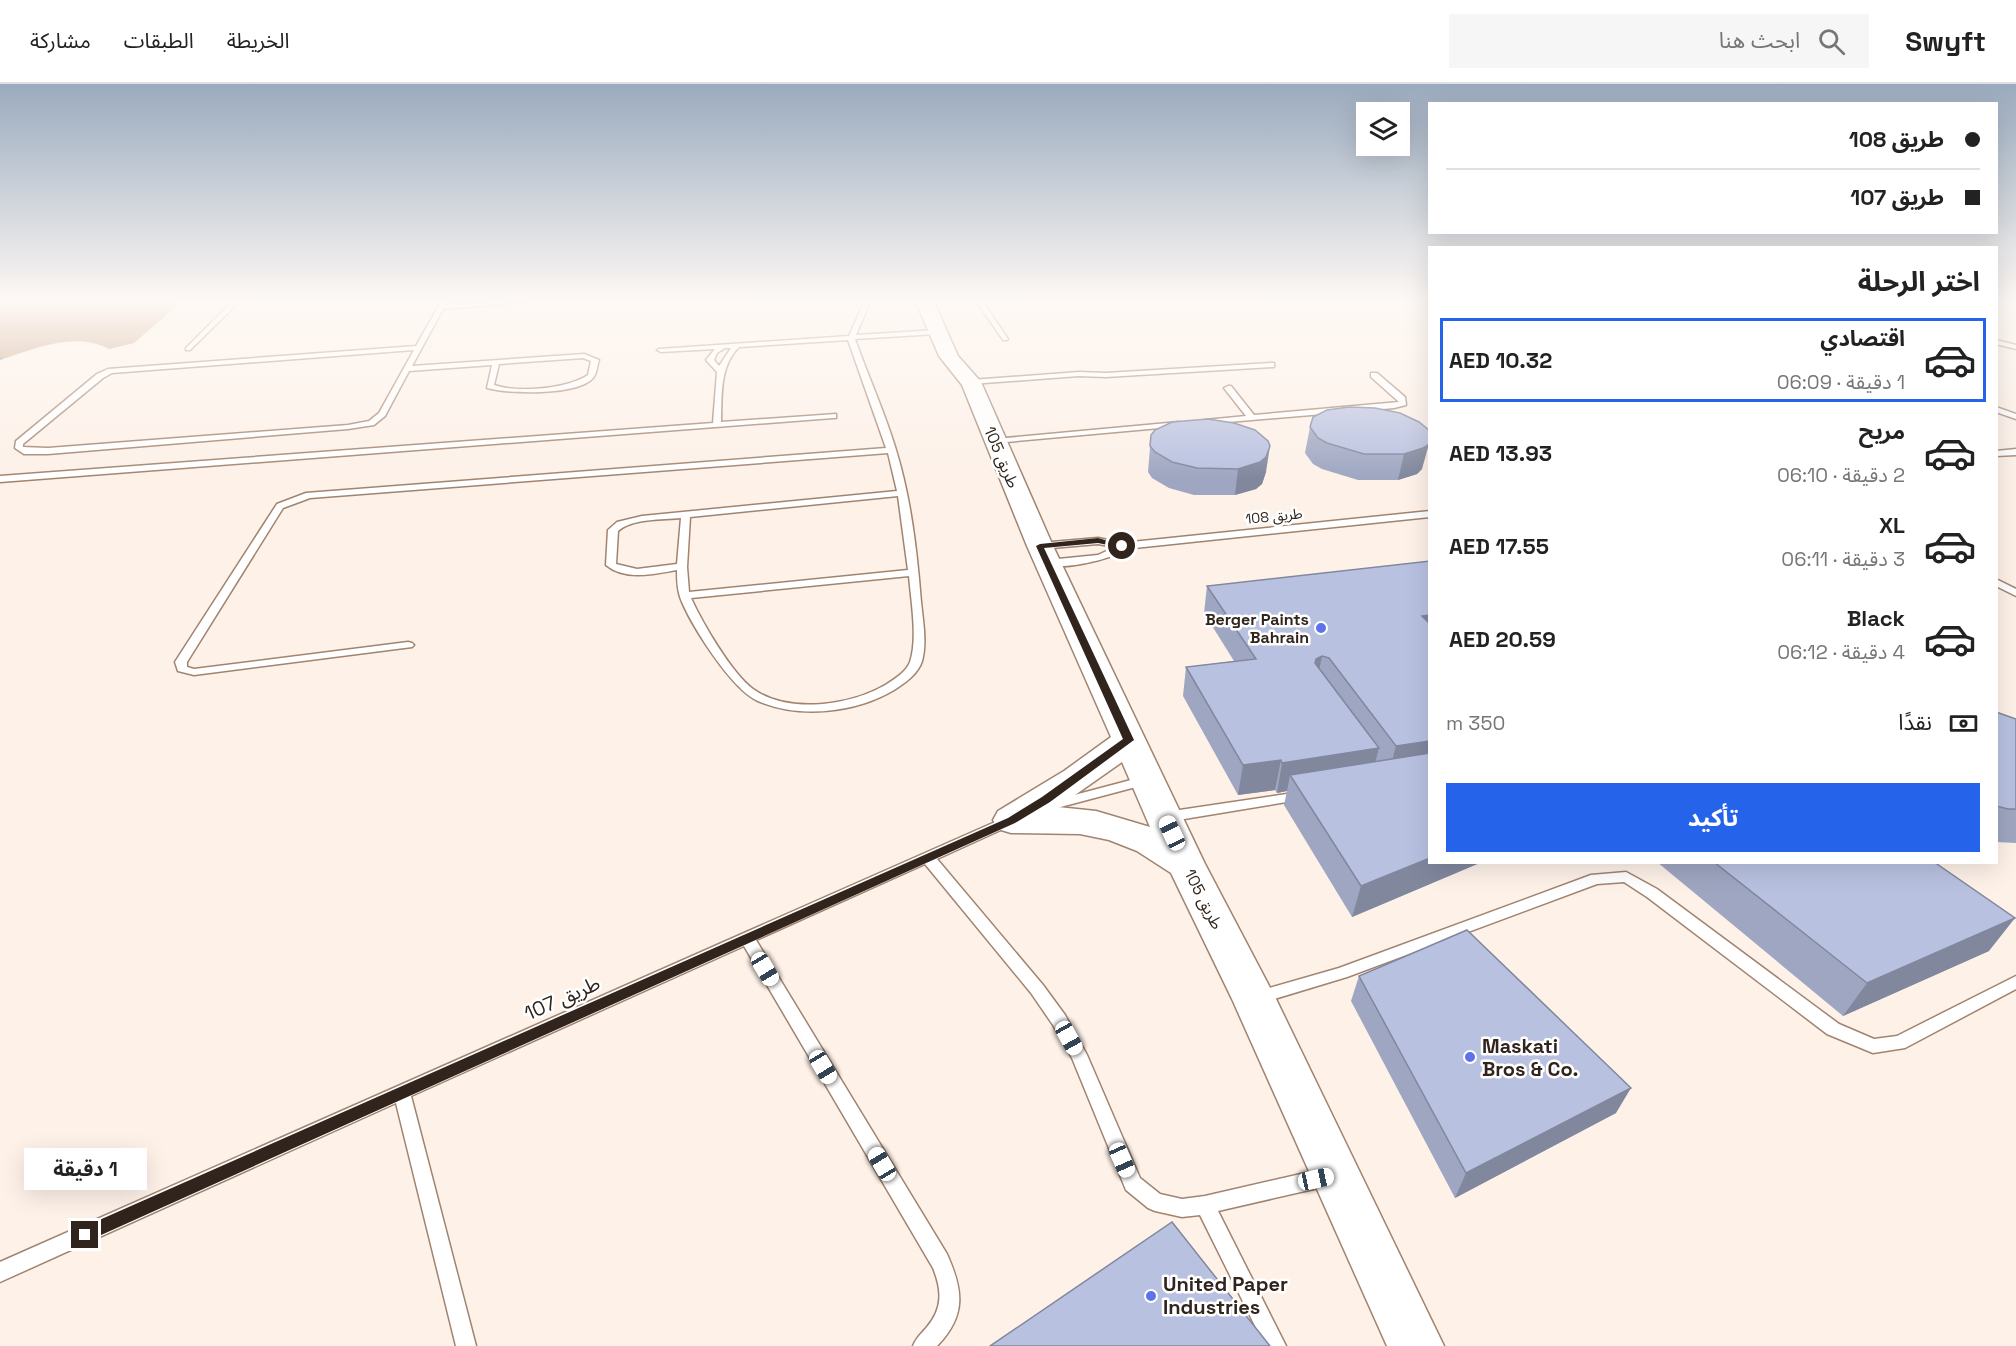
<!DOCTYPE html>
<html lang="ar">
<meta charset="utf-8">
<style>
:root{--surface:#fff;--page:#f6f6f6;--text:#222;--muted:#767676;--line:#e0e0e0;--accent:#2563eb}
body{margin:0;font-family:"Space Grotesk","Noto Sans Arabic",sans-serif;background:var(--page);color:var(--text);direction:rtl;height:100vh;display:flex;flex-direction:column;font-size:22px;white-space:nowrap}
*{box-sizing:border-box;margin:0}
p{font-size:20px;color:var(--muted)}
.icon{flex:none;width:33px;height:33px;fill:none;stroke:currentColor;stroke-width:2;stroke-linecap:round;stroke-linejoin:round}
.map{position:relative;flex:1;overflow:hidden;direction:ltr}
.panel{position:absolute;left:1428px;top:162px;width:570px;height:618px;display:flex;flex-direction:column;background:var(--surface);border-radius:0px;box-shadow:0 6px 24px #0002;direction:rtl}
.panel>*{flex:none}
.top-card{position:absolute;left:1428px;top:18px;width:570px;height:132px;border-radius:0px;box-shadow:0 6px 24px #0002;direction:rtl;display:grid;align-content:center;height:132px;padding:0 18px;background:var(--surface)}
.buttons{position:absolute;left:1356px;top:18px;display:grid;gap:12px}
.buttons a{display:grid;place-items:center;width:54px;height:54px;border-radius:0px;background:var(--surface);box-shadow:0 6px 24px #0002;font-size:30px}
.end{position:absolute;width:27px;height:27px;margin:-14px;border:8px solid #30241c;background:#fff;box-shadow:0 0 0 3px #fff}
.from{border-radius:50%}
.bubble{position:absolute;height:42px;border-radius:0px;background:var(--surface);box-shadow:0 6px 24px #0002;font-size:20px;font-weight:700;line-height:42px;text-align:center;direction:rtl}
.car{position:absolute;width:18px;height:36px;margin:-18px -9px;border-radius:8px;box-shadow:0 0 4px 2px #0007;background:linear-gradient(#fff 24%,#345 0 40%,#fff 0 76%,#345 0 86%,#fff 0)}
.top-card b{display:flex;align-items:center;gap:21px;height:57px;font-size:22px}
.top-card b+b{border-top:2px solid var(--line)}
.top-card i{width:15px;height:15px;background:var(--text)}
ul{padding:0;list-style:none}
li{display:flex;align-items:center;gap:18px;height:84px;margin:0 12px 9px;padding:0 6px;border:3px solid transparent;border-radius:0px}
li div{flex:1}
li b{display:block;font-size:22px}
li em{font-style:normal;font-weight:700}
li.on{border-color:var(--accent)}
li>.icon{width:54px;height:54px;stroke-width:1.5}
h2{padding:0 18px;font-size:27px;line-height:72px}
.pay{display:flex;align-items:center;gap:15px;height:66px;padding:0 18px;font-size:22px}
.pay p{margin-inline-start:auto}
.primary-button{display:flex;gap:12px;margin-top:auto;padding:12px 18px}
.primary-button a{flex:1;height:69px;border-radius:0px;background:var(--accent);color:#fff;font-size:24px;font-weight:700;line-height:69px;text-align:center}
header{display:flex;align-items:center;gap:36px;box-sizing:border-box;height:84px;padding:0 30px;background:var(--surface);border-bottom:2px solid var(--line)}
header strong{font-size:28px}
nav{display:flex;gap:33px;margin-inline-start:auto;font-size:21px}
.search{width:420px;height:54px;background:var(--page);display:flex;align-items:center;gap:15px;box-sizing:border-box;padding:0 21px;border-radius:0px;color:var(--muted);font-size:22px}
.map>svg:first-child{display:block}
.water{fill:#c69c7f}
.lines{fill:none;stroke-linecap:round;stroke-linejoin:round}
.lane-casing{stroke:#a18470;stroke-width:3}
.secondary-casing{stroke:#a18470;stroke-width:3}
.path{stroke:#958981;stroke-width:2;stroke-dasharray:3 3;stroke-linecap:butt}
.lane{fill:#fff;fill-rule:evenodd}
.secondary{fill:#fff;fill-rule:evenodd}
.wall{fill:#9ea6c1}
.shaded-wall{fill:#81879d}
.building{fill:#b8c1e0;stroke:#81879d;stroke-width:1.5}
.route{fill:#30241c}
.poi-dot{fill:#5f72e9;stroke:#fff;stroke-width:2}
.labels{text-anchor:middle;stroke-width:5;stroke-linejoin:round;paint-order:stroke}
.far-street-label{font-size:14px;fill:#30241c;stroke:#fff}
.street-label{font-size:16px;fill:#30241c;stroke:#fff}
.poi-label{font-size:16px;font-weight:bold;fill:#30241c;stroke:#fff;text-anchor:end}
.near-street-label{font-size:20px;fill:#30241c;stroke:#fff}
.near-poi-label{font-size:20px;font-weight:bold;fill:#30241c;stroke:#fff;text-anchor:start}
</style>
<header>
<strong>Swyft</strong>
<div class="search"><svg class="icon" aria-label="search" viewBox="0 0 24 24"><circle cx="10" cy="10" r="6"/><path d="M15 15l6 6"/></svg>ابحث هنا</div>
<nav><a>الخريطة</a><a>الطبقات</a><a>مشاركة</a></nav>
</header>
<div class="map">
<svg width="2016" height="1262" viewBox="0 0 2016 1262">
<rect width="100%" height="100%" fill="#fdf1e8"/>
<!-- water -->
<path class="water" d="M0,218H182L134,259L109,265C75,247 34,265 0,276Z"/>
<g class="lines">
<defs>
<g id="lane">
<path d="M232,218H239L190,266H186V264Z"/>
<path d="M441,218H447L446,221L525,218L443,225L412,282L584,270L599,276C597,281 597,290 593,294C577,312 508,310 487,304L492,281L409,287L385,332L374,341L348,345L48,370H24L15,364L16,357L97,290L108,285L416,262ZM414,266L379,329L369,337L348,341L48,364L23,363V360L103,294L112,289ZM583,274L591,277L588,291C567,305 518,309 494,301L499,280Z"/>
<path d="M864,218H870L856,251L937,246L940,248L937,250L855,255C868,292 885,329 896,366C911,415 917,467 921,518C923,537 927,559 922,577C918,590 905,599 894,606C855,629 800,635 758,617C732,606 690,540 680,513C677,504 677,495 677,486C655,490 625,497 606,481L608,446L617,438L642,432L897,407L888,369L310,414L283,424L187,578V583L194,585L408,558L412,559L414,561L412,563L194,591L178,587L175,578L277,420L306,409L886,364L848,256L739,263C719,283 722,312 721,338L836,330V334H833L0,398V392L713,339L717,288L706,276L715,265L661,268L657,266L659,265L849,252ZM725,264H731L719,282L714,276L717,269ZM898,412L908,486L689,508L687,483L690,433ZM681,434L677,480L637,485L616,480L618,447C633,434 662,436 681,434ZM909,492C911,516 918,555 910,578C906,588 896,594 887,600C852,621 789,631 753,605C732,590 702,538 691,514Z"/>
<path d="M977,218H983L1008,255L1007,256H1003Z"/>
<path d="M1996,256L2016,261V265L1996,260Z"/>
<path d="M1271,279H1274V283L1106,293L1079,292L971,300L967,298L971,296L1079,288L1106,289Z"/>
<path d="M1371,289H1377L1405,313L1406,321L1394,324L1205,340L1201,338L1205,336L1246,332L1224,304L1228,302H1231L1254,331L1399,318L1371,293Z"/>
<path d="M1996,323L2016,330V335L1996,328Z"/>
<path d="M1179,338L1183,340L1182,342L995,359L991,357L995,355Z"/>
<path d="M2016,365V371L1996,372V367Z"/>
<path d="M1430,427V433L1125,465C1113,476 1055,488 1043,479L1048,476L1098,471L1115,463L1098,460L1040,465L1035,462L1040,459L1098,454L1122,459Z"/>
<path d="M1996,495L2016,505V512L1996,502Z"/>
<path d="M1146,692L1152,696L1151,699L1053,725L1048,724L1046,721L1048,718Z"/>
<path d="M1300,708L1305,709L1307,712L1305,715L1166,738L1161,736L1159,733L1161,730L1166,728Z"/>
<path d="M1011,731L1016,733L1018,736L1016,739L937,775L1043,901L1065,931L1087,971L1140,1094L1160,1110L1182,1115L1205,1112L1327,1084L1333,1087L1336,1093L1333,1099L1327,1102L1218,1127L1286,1262H1265L1200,1131L1182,1133L1155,1127L1148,1124L1126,1106L1072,974L1053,941L1031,909L925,780L756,856L947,1170C963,1206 967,1231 937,1262H913C916,1254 922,1249 927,1243C943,1224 942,1206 933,1184L744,862L411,1012L476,1262H456L396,1019L0,1198V1178Z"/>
<path d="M1626,788L1657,805L1839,940L1874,955L1897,952L2016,892V905L1905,964L1873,969L1827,950L1647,813L1624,798L1597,800L1347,893L1258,920L1252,919L1250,914L1252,909L1339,884L1591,791Z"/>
</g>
<path id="secondary" d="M916,218H934L958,272L981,298L1053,462L1205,780L1276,915L1444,1262H1387L1232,915L1171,789L1137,767L1109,756L1080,750L1011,749L998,745L993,736L998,727L1064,687L1111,653L1027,462L962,301L939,272ZM1122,678L1150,743L1096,727L1058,723Z"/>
</defs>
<!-- lane casing -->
<use href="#lane" class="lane-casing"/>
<!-- secondary casing -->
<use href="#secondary" class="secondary-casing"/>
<!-- path -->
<path class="path" d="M0,274L5,275"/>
<!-- lane -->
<use href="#lane" class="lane"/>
<!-- secondary -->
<use href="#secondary" class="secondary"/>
</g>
<!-- wall -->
<g class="wall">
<path d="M1349,323L1422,385L1417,390L1398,396H1358L1322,385L1313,380L1305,369L1310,343Z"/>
<path d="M1151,351L1266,388L1262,400L1256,405L1235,411H1194L1169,404L1152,394L1148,388Z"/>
<path d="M1430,477V778H1482L1352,833L1284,721L1287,707L1277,709L1275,706L1238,711L1183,612L1186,583L1234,577L1204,529L1207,502Z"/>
<path d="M1996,628L2016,635V759L1996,758Z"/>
<path d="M1657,778H1934L1989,867L1843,932Z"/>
<path d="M1359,892L1616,1029L1455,1114L1351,917Z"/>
</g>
<!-- shaded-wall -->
<g class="shaded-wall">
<path d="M1429,360L1422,385L1417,390L1398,396L1404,370Z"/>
<path d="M1270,362L1266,388L1262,400L1256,405L1235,411L1238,385Z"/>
<path d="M1430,531V558L1422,532Z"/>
<path d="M1322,572L1316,601L1310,604L1316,575Z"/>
<path d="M1430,657V686L1388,692L1396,662Z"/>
<path d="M1379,664L1371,694L1290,691L1287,707L1277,709L1282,679Z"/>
<path d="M1281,676L1275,706L1238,711L1243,681Z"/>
<path d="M1430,774V778H1482L1352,833L1361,802Z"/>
<path d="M2015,834L1989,867L1843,932L1867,899Z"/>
<path d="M1631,1004L1616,1029L1455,1114L1466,1089Z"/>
</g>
<!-- building -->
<g class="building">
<path d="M1349,323L1375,324L1400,329L1419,338L1429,346V360L1423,364L1404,370H1364L1327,359L1318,354L1310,343L1313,333L1327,326Z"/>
<path d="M1208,335L1234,339L1255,346L1268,357L1270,362L1266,373L1260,378L1238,385L1197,384L1172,378L1155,368L1150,362L1151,351L1155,346L1172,338Z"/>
<path d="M1430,477V531L1422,532L1430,540V657L1396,662L1329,574L1322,572L1316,575L1315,579L1379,664L1282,679L1281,676L1243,681L1186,583L1256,575L1207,502Z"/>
<path d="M1996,628L2016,635V725H2008L1996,722Z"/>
<path d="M1430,669V774L1361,802L1290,691Z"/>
<path d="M1714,778H1934L2015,834L1867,899Z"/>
<path d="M1467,846L1631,1004L1466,1089L1359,892Z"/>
<path d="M1172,1138L1270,1262H990Z"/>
</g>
<!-- sky -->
<linearGradient id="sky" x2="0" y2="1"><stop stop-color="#9aaabe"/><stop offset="0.55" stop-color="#fef9f5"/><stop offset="1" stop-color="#fef9f5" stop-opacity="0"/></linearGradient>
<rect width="2016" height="395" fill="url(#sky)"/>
<!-- route -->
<path class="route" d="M1098,454L1126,462L1122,464L1098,459L1044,464L1134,656L1050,718L1015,739L90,1156L85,1158L79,1156L77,1151L79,1145L1008,734L1042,713L1123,655L1036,462L1040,460Z"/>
<!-- markers -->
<g class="poi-dot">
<circle cx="1321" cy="544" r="6"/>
<circle cx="1470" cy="973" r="6"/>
<circle cx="1151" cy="1212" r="6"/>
</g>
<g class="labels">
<!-- far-street labels -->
<g class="far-street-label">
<text transform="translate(1274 432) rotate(-6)" y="5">طريق 108</text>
</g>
<!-- street labels -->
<g class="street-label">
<text transform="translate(1002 373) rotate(67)" y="6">طريق 105</text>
<text transform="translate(1204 815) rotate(63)" y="6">طريق 105</text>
</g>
<!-- poi labels -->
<g class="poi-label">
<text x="1309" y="541">Berger Paints<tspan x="1309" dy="18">Bahrain</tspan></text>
</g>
<!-- near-street labels -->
<g class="near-street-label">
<text transform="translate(562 914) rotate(-24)" y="7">طريق 107</text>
</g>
<!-- near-poi labels -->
<g class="near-poi-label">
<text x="1482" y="969">Maskati<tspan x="1482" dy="23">Bros &amp; Co.</tspan></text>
<text x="1163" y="1207">United Paper<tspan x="1163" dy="23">Industries</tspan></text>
</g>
</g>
</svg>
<div class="buttons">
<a><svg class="icon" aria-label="layers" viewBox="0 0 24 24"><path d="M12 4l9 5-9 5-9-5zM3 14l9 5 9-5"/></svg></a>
</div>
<i class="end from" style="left:1122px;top:462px"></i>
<i class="end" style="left:85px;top:1151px"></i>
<div class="bubble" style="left:24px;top:1064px;width:123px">1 دقيقة</div>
<i class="car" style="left:1172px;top:749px;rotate:335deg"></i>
<i class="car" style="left:765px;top:885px;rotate:149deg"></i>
<i class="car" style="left:1069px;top:954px;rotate:151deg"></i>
<i class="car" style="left:823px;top:983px;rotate:149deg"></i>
<i class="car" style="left:1122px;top:1076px;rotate:156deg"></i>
<i class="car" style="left:882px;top:1080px;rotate:329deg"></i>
<i class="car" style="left:1316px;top:1095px;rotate:78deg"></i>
<div class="top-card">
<b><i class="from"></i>طريق 108</b>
<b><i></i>طريق 107</b>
</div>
<section class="panel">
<h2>اختر الرحلة</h2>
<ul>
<li class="on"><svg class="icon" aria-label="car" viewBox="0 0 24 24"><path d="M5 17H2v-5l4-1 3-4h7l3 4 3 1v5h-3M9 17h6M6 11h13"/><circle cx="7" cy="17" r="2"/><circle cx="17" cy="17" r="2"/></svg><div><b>اقتصادي</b><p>1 دقيقة · 06:09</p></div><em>AED 10.32</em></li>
<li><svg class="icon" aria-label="car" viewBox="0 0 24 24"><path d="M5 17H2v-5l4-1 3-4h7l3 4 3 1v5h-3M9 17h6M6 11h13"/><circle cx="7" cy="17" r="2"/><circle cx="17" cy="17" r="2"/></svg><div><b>مريح</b><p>2 دقيقة · 06:10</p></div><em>AED 13.93</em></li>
<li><svg class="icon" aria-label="car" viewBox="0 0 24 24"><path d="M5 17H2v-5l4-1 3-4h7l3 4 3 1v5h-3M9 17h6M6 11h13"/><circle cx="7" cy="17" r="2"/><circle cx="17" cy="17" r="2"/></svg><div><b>XL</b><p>3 دقيقة · 06:11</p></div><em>AED 17.55</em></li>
<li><svg class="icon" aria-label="car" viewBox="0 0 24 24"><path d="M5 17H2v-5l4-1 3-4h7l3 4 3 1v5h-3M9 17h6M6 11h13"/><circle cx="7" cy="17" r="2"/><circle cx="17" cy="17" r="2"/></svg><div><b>Black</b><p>4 دقيقة · 06:12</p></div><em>AED 20.59</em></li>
</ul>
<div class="pay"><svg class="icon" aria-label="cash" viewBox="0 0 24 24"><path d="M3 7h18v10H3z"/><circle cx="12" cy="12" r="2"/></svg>نقدًا<p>350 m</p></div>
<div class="primary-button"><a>تأكيد</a></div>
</section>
</div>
